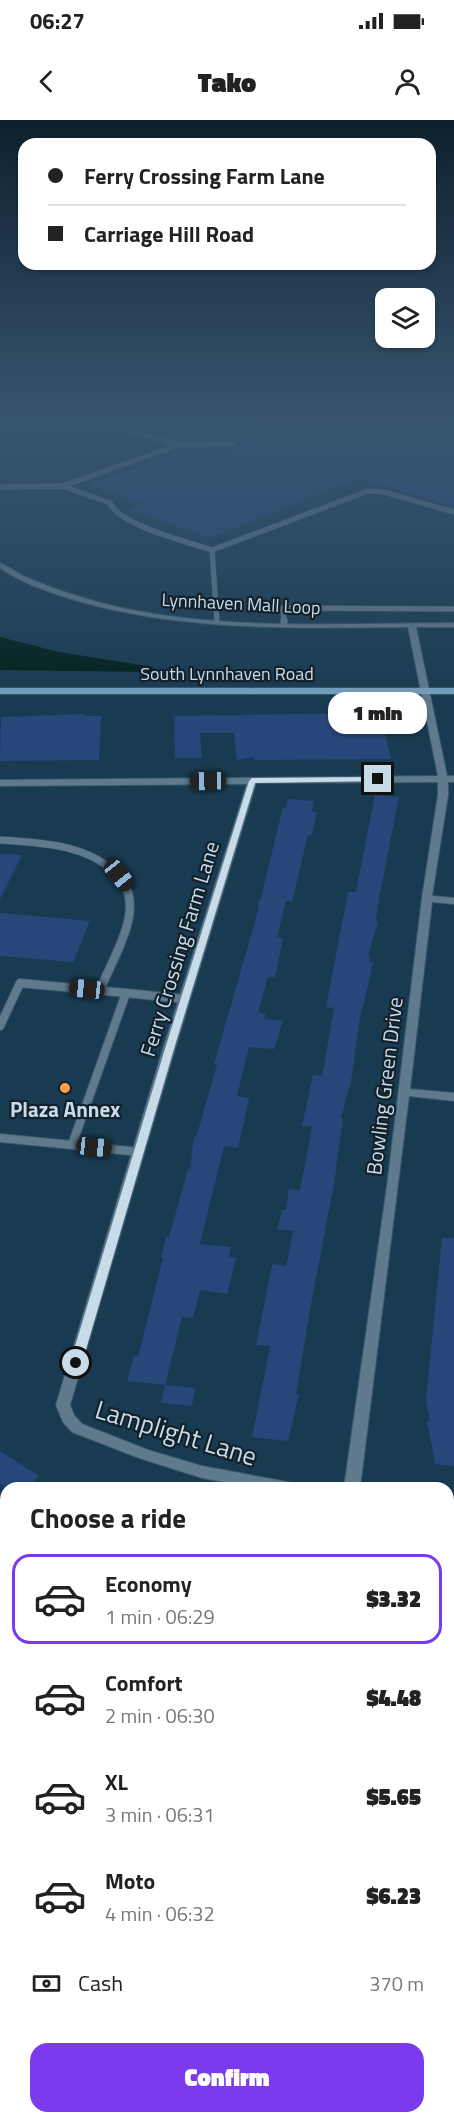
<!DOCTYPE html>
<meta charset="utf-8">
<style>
:root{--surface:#fff;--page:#f2f2f2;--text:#222;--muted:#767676;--line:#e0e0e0;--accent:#7c3aed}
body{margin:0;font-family:"Titillium Web",sans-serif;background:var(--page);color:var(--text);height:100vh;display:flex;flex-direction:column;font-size:22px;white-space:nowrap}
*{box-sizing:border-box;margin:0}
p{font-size:20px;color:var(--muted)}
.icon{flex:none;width:33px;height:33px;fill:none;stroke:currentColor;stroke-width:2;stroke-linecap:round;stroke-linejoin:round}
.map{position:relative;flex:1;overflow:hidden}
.panel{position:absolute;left:0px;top:1362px;width:454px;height:642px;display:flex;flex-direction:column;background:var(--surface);border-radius:18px 18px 0 0;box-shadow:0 2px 4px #0004}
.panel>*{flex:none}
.banner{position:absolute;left:18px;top:18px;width:418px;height:132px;border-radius:18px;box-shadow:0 2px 4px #0004;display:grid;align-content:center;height:132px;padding:0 30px;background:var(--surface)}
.fabs{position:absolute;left:375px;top:168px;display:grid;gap:12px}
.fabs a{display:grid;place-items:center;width:60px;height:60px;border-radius:12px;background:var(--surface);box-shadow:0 2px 4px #0004;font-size:30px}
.end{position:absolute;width:27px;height:27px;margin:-14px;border:8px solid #c8dbe9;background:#111;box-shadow:0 0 0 3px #111}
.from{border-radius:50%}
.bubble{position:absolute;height:42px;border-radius:18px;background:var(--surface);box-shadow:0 2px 4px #0004;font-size:20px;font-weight:800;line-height:42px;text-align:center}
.car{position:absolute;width:18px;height:36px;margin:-18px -9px;border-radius:8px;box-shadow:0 0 4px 2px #0007;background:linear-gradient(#222 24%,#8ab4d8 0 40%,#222 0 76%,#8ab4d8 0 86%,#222 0)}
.banner b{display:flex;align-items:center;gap:21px;height:57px;font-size:22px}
.banner b+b{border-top:2px solid var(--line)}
.banner i{width:15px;height:15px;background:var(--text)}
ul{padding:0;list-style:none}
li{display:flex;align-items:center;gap:18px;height:90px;margin:0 12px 9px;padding:0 18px;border:3px solid transparent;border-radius:18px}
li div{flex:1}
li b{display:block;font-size:22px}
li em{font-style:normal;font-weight:800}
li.active{border-color:var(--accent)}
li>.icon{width:54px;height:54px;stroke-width:1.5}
h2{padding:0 30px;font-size:27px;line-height:72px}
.pay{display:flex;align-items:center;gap:15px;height:66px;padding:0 30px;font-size:22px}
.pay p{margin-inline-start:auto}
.button{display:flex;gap:12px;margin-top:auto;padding:12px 30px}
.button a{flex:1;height:69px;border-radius:18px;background:var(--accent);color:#fff;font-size:24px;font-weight:800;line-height:69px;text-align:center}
.status{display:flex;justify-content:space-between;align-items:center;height:42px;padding:0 30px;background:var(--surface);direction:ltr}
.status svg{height:16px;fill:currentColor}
header{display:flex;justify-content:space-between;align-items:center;height:78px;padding:0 30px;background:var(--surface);font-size:27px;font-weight:800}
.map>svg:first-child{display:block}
.water{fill:#02201b}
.building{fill:#274679}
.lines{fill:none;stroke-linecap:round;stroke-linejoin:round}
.lane-far2-casing{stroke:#38586c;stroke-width:6}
.lane-far1-casing{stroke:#38586c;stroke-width:8}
.lane-casing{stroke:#38586c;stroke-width:10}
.street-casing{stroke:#38586c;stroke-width:2}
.secondary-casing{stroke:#38586c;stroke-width:2}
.lane-far2{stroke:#607a8d;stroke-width:5}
.lane-far1{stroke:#607a8d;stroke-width:7}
.lane{stroke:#607a8d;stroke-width:8}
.street{fill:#607a8d;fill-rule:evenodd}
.secondary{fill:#759fbd;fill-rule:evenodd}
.route{fill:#c8dbe9}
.poi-dot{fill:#fa9f4f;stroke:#12212b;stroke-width:2}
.labels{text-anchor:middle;stroke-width:4.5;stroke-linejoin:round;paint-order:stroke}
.far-street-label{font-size:18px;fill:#c8dbe9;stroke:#12212b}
.street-label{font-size:21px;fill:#c8dbe9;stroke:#12212b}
.poi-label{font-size:21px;font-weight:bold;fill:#c8dbe9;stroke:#12212b}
.near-street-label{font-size:26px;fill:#c8dbe9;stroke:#12212b}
</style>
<div class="status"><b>06:27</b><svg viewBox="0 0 49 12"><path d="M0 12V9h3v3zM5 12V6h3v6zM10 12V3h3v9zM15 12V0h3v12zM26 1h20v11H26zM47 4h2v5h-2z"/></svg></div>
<header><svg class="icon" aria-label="back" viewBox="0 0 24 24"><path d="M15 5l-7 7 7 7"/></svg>Tako<svg class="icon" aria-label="person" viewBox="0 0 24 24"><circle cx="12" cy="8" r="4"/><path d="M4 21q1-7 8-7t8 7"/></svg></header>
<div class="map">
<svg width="454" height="2004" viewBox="0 0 454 2004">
<rect width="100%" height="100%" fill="#193b51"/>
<!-- water -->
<g class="water">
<path d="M0,517L59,532L153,547V552L0,550Z"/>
<path d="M0,1504L6,1507V1581L0,1578Z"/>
<path d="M449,1596L454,1597V1659H449Z"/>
<path d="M6,1600V1677H5C0,1657 0,1622 6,1600Z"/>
</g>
<!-- building -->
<g class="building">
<path d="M145,303H454V387L359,358L210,418L127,389L143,384L89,365L184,330L234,329L239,324L234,319L187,320L144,307Z"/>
<path d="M381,593L391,639L254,640V637L237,640L234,613H200L202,638H175L174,596Z"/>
<path d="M84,594V596H101L99,640L0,641L1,597Z"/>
<path d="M375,675L399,677L380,773L376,801H378L368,836H370L369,842H373L371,853L360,897L351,961L341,998H343L334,1064L309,1195L296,1274H299L288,1321L252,1317L270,1226L256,1225L262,1195L272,1144L286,1146L293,1111L277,1109L282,1090H286L289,1069L300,1070L312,1007L302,1006L313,955L321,956L323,951L334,888L326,887L348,772H356Z"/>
<path d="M288,679L314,681L312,691L317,692L312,715H308L292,782L286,781L277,817L283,818L275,857H268L258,893L266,894L264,899L283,901L274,929L249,927L237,976L249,978L238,1028L224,1026L200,1124L231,1127L229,1137L236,1138L227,1174L200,1170L193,1198L182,1197L165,1265L127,1261L134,1236L138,1237L163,1138H161L166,1117H169L188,1049L190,1050L194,1017H196L201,1001L217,944H214L258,791V781H260L283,687L286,688Z"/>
<path d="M0,734L22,735L0,779Z"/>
<path d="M0,793L90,801L73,842L0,836Z"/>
<path d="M442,1118H454V1346L435,1344L427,1301H430L426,1280Z"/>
<path d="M165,1265L195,1268L192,1286L161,1283Z"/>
<path d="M0,1331L39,1356L27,1368H8L0,1364Z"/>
</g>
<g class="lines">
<defs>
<g id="lane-far2">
<path d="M106,303L179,325L62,366L110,383C119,405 188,422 212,430L368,371L384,372L454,392"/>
<path d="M179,325L234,324"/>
<path d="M0,367L62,366"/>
<path d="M212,430L217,502"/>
<path d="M284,502L283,488L454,489"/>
</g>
<g id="lane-far1">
<path d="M284,501V504"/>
<path d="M0,720C42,723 87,724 118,755"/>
</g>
<g id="lane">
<path d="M100,870C113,836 149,786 117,754"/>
<path d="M0,906L20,863L126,873"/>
<path d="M0,1018L72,1025"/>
<path d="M139,1032L72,1025L126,873L185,879"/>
</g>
<g id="street">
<path d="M0,303H5L0,306Z"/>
<path d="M0,443C10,447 18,454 28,458C51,468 76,476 101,483C213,512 340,503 454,503V507H416L447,656H454V662H448V675L432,776L454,778V784L432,782L410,969L454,973V981L409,976L360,1368H344L387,1066L422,778L438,675V662L256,663L174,932L70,1285L74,1295L82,1304L148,1330L202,1346L288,1362L293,1364L296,1368H256L202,1358L139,1338L72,1312L63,1302L56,1285L162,932L247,664L0,666V660L438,656L408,507C295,508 180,512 71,479C47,471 21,463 0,448Z"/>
<path d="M448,1386L454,1388V1400L448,1398Z"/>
<path d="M0,1947L6,1949V1974L0,1972Z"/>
<path d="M25,1998H48L50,2004H27Z"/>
<path d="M339,1998H362L360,2004H337Z"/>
</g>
<rect id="secondary" x="0" y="568" width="454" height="6"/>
</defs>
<!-- lane-far2 casing -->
<use href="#lane-far2" class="lane-far2-casing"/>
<!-- lane-far1 casing -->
<use href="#lane-far1" class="lane-far1-casing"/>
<!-- lane casing -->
<use href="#lane" class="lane-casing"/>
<!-- street casing -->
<use href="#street" class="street-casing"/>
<!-- secondary casing -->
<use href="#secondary" class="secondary-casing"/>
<!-- lane-far2 -->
<use href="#lane-far2" class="lane-far2"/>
<!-- lane-far1 -->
<use href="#lane-far1" class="lane-far1"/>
<!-- lane -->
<use href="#lane" class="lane"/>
<!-- street -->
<use href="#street" class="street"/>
<!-- secondary -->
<use href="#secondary" class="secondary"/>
</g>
<!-- sky -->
<linearGradient id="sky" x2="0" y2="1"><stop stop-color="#0e202d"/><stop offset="0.52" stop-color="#385570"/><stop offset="1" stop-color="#385570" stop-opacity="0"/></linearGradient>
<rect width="454" height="583" fill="url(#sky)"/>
<!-- route -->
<path class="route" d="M378,657L381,661L255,663L173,932L82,1243L80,1246H72L70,1243L164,932L249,661L252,658Z"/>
<!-- markers -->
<circle class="poi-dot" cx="65" cy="968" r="6"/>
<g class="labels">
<!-- far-street labels -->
<g class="far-street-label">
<text transform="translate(241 484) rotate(3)" y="6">Lynnhaven Mall Loop</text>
<text x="227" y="560">South Lynnhaven Road</text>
</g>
<!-- street labels -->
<g class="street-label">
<text transform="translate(180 829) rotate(-73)" y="7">Ferry Crossing Farm Lane</text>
<text transform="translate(385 966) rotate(-83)" y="7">Bowling Green Drive</text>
</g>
<!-- poi labels -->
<g class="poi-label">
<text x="65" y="997">Plaza Annex</text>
</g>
<!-- near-street labels -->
<g class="near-street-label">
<text transform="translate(176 1313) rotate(17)" y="9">Lamplight Lane</text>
</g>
</g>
</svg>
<div class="fabs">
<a><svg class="icon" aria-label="layers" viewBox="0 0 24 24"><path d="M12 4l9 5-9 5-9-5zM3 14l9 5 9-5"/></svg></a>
</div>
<i class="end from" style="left:76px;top:1243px"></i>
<i class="end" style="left:378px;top:659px"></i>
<div class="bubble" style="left:328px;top:572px;width:99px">1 min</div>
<i class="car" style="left:208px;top:661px;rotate:269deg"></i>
<i class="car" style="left:119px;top:755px;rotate:141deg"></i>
<i class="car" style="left:87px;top:869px;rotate:276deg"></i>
<i class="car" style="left:94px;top:1027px;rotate:96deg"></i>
<div class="banner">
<b><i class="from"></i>Ferry Crossing Farm Lane</b>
<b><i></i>Carriage Hill Road</b>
</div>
<section class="panel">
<h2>Choose a ride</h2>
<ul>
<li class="active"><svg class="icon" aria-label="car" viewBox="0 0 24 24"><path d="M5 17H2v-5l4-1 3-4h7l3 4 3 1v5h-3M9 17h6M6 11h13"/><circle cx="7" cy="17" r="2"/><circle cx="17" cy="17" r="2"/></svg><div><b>Economy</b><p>1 min · 06:29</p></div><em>$3.32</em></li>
<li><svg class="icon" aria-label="car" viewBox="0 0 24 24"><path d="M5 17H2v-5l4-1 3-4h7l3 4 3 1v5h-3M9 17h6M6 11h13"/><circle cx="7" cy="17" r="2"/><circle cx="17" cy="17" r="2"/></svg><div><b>Comfort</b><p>2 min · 06:30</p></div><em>$4.48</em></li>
<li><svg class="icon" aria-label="car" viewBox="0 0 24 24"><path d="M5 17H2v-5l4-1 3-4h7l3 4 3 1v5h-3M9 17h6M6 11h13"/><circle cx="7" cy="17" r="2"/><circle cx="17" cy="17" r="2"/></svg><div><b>XL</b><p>3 min · 06:31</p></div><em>$5.65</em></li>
<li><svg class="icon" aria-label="car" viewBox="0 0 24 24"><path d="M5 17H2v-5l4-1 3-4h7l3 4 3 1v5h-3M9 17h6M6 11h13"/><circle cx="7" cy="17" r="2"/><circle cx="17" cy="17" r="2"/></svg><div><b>Moto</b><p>4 min · 06:32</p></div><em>$6.23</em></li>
</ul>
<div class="pay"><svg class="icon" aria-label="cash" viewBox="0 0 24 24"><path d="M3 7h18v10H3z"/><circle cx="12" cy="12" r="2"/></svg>Cash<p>370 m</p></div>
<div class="button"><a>Confirm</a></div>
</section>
</div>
